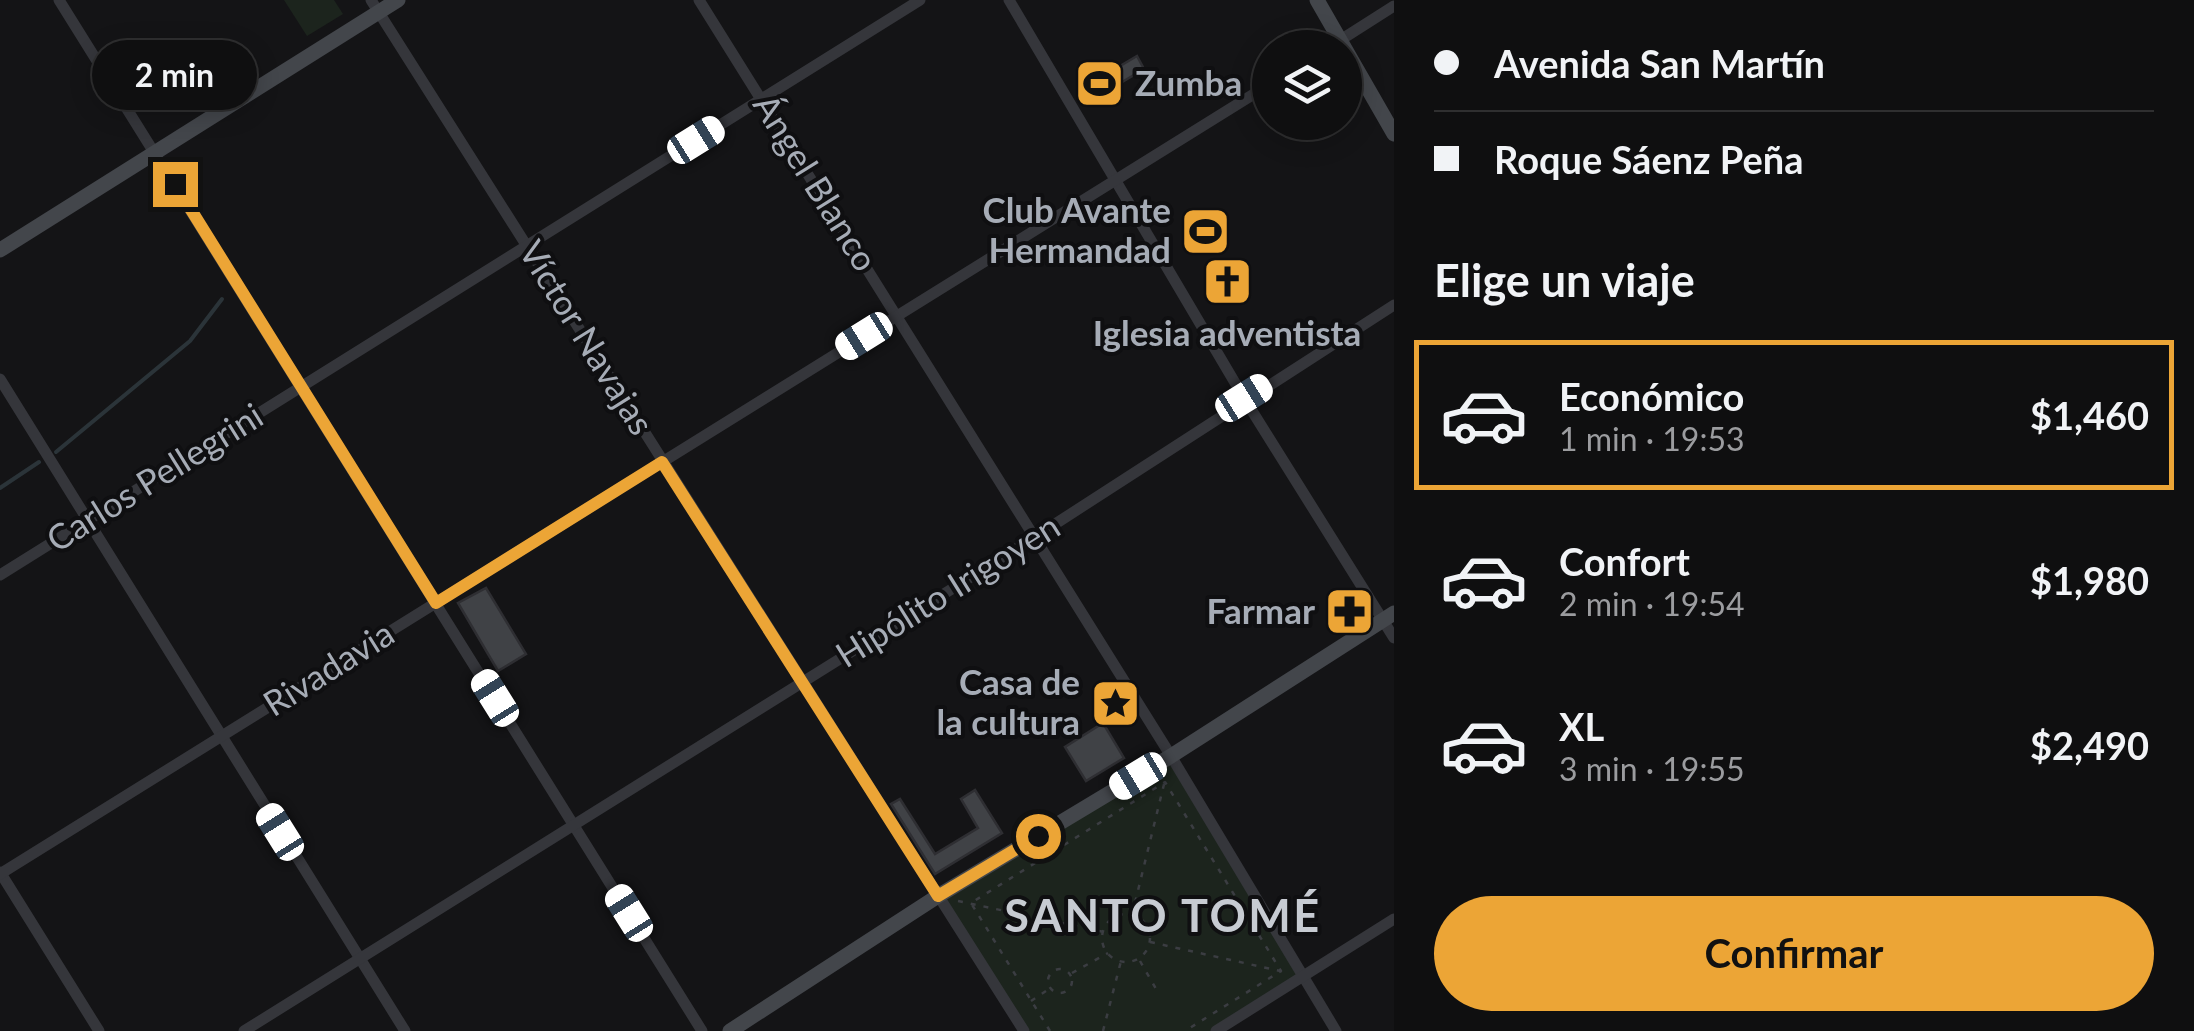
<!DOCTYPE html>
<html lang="es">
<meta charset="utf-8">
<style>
:root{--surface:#0f0f10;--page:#181819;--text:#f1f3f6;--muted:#9b9c9f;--line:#2f2f30;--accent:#eca536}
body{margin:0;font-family:Lato,sans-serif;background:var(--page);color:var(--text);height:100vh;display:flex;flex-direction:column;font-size:38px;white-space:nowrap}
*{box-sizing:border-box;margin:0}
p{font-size:32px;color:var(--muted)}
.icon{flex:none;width:55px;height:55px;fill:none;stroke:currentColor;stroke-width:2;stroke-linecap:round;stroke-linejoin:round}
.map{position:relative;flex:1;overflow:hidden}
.sheet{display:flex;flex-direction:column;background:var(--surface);width:800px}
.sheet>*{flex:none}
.guide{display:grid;align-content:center;height:220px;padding:0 40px;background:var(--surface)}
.tools{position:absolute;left:1252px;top:30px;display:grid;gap:20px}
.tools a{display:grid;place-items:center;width:110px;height:110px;border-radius:50%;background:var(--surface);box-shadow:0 5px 25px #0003,0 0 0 2px var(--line);font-size:50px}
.end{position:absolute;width:45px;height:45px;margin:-22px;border:12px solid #eca536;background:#111;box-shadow:0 0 0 5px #111}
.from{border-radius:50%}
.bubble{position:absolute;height:70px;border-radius:35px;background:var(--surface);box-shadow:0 5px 25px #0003,0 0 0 2px var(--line);font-size:32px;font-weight:700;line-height:70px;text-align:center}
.car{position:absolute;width:30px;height:60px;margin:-30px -15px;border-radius:12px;box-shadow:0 0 8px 2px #0007;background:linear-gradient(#fff 24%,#345 0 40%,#fff 0 76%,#345 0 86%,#fff 0)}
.guide b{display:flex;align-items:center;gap:35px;height:95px;font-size:38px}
.guide b+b{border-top:2px solid var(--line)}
.guide i{width:25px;height:25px;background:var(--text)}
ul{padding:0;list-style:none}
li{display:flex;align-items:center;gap:30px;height:150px;margin:0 20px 15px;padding:0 20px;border:5px solid transparent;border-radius:0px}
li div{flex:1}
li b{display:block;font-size:38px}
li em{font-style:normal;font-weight:700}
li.current{border-color:var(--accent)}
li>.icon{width:90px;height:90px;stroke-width:1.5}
h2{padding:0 40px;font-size:45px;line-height:120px}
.primary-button{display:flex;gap:20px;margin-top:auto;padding:20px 40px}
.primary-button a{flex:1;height:115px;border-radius:60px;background:var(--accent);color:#111;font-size:40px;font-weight:700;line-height:115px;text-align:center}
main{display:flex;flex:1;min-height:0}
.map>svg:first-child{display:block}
.green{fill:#1c241d}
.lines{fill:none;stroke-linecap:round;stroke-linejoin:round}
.stream{stroke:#2b3439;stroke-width:4}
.building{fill:#404246;stroke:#2e2e32;stroke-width:2.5}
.path{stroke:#3b3d42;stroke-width:2.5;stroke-dasharray:5 8;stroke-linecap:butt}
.minor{stroke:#35363b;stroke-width:11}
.secondary{stroke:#43464b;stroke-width:15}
.route{stroke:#eca536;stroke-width:12}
.labels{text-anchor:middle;stroke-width:8;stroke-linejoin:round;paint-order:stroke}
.poi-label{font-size:35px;font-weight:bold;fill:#a6acb6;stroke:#0f0f11;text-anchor:end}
.street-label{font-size:35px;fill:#a6acb6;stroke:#0f0f11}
.district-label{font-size:45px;font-weight:bold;letter-spacing:2.5px;fill:#c7cbd2;stroke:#0f0f11}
</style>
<main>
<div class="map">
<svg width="1394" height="1031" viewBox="0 0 1394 1031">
<rect width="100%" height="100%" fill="#141416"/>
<!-- green -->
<g class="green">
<path d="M284,0H334L343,14L307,36Z"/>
<path d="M1171,756L1300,975L1216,1031H1024L938,896Z"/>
</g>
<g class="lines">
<!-- stream -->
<g class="stream">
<path d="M56,452L190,341L222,299"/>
<path d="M0,488L39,462"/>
</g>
</g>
<!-- building -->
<g class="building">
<path d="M1137,56L1144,69L1085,104L1078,91Z"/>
<path d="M486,588L526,654L498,671L458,603Z"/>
<path d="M1103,723L1124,758L1086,781L1065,747Z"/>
<path d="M975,790L1002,833L935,874L891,804L900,799L935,854L978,828L961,799Z"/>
</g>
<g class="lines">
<!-- path -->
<g class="path">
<path d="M958,901L1104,932"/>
<circle cx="1126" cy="938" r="24"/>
<path d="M1132,915L1166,776"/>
<path d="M1150,942L1289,973"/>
<path d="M1140,961L1159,994"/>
<circle cx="1060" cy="981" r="12"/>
<path d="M1072,973L1108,953"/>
<path d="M1031,1001L1049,989"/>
<path d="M1050,1031L971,903L1165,782L1281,971L1185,1031"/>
<path d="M1103,1031L1121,961"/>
</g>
<!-- minor -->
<g class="minor">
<path d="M59,0L702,1031"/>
<path d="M371,0L1024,1031"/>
<path d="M699,0L1171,756L1336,1031"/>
<path d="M1009,0L1244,398L1394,638"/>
<path d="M1328,48L1394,6"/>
<path d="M0,379L405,1031"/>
<path d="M0,575L920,0"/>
<path d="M0,872L99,1031"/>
<path d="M0,874L1270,84"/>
<path d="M244,1031L1035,537L1394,305"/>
<path d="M1216,1031L1394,919"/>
</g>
<!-- secondary -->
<g class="secondary">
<path d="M1317,0L1394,134"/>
<path d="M0,250L398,0"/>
<path d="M730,1031L938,896L1171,756L1394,613"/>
</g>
</g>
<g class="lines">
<!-- route -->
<path class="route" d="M175,184L436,603L662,462L938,896L1038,836"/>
</g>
<!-- icons -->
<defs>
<symbol id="stadium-square" viewBox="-11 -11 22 22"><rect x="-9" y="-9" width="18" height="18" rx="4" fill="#eca536" stroke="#0f0f11"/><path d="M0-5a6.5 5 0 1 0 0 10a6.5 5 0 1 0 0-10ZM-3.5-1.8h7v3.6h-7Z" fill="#111"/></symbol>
<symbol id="church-square" viewBox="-11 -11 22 22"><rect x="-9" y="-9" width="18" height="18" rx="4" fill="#eca536" stroke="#0f0f11"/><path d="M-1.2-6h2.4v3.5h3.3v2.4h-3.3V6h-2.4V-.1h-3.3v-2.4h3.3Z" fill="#111"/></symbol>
<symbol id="pharmacy-square" viewBox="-11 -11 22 22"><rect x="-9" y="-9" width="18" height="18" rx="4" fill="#eca536" stroke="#0f0f11"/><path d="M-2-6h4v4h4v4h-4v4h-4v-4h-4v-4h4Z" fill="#111"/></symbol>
<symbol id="sight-square" viewBox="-11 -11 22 22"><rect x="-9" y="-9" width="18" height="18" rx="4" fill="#eca536" stroke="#0f0f11"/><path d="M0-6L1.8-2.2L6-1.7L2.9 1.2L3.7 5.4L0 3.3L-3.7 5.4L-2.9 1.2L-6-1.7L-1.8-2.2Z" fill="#111"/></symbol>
</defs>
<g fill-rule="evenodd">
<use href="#stadium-square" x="1072" y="56" width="55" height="55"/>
<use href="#stadium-square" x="1178" y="204" width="55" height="55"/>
<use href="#church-square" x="1200" y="254" width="55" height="55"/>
<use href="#pharmacy-square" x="1322" y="584" width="55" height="55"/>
<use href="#sight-square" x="1088" y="676" width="55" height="55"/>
</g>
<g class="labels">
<!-- poi labels -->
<g class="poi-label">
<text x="1135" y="96" text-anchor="start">Zumba</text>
<text x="1171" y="223">Club Avante<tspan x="1171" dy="40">Hermandad</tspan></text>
<text x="1227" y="346" text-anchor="middle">Iglesia adventista</text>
<text x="1315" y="624">Farmar</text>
<text x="1080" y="695">Casa de<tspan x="1080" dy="40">la cultura</tspan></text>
</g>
<!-- street labels -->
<g class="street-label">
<text transform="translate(815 183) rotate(58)" y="12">Ángel Blanco</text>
<text transform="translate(586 338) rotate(58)" y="12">Víctor Navajas</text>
<text transform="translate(155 478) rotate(-32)" y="12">Carlos Pellegrini</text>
<text transform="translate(948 591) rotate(-32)" y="12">Hipólito Irigoyen</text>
<text transform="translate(329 669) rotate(-32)" y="12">Rivadavia</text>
</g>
<!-- district labels -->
<g class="district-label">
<text x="1163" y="932">SANTO TOMÉ</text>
</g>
</g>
</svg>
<div class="tools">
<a><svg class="icon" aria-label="layers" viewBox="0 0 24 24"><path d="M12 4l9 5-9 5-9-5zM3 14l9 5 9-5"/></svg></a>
</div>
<i class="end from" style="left:1038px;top:836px"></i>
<i class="end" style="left:175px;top:184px"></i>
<div class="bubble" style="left:92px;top:40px;width:165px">2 min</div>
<i class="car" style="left:696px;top:140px;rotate:58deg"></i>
<i class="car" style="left:864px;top:336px;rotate:238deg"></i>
<i class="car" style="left:1244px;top:398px;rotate:58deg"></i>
<i class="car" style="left:495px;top:698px;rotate:328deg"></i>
<i class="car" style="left:1138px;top:776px;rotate:239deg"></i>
<i class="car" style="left:280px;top:832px;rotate:328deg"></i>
<i class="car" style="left:629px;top:913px;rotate:328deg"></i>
</div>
<section class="sheet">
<div class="guide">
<b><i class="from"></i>Avenida San Martín</b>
<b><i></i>Roque Sáenz Peña</b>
</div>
<h2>Elige un viaje</h2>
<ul>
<li class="current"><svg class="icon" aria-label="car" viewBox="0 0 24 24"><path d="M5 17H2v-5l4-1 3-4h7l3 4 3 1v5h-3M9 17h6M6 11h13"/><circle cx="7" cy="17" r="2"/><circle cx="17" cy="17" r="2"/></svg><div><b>Económico</b><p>1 min · 19:53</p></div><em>$1,460</em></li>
<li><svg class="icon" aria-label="car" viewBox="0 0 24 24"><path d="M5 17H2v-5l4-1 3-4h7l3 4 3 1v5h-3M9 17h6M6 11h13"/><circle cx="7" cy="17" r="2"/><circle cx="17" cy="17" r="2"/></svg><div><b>Confort</b><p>2 min · 19:54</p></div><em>$1,980</em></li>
<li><svg class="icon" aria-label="car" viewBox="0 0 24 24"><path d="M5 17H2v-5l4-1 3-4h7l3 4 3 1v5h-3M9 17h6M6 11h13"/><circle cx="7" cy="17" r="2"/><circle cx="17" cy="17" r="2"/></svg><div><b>XL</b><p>3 min · 19:55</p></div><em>$2,490</em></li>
</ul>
<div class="primary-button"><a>Confirmar</a></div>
</section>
</main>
